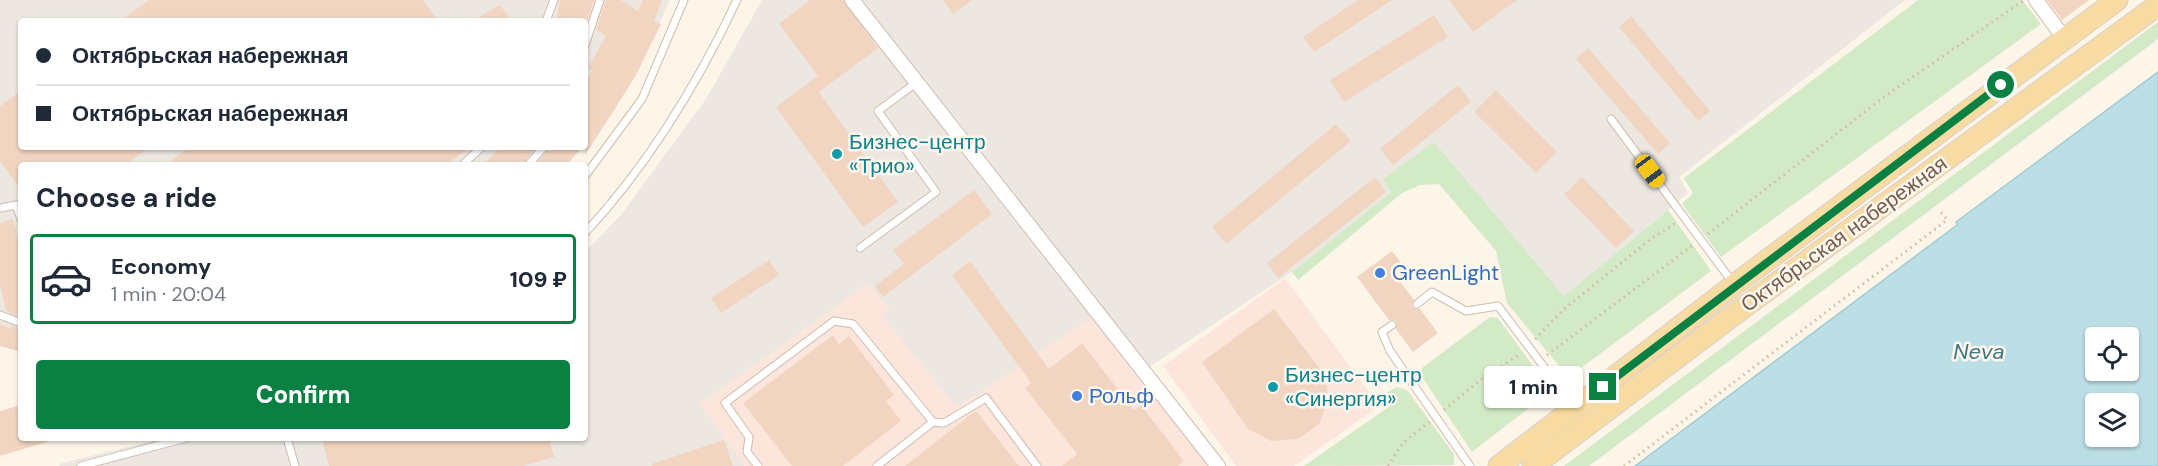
<!DOCTYPE html>
<meta charset="utf-8">
<style>
:root{--surface:#fff;--page:#f6f6f7;--text:#1f2937;--muted:#747a83;--line:#e0e1e3;--accent:#0b8043}
body{margin:0;font-family:"DM Sans",sans-serif;background:var(--page);color:var(--text);height:100vh;display:flex;flex-direction:column;font-size:22px;white-space:nowrap}
*{box-sizing:border-box;margin:0}
p{font-size:20px;color:var(--muted)}
.icon{flex:none;width:33px;height:33px;fill:none;stroke:currentColor;stroke-width:2;stroke-linecap:round;stroke-linejoin:round}
.map{position:relative;flex:1;overflow:hidden}
.side{position:absolute;left:18px;top:162px;width:570px;height:279px;display:flex;flex-direction:column;background:var(--surface);border-radius:6px;box-shadow:0 2px 4px #0004}
.side>*{flex:none}
.hud{position:absolute;left:18px;top:18px;width:570px;height:132px;border-radius:6px;box-shadow:0 2px 4px #0004;display:grid;align-content:center;height:132px;padding:0 18px;background:var(--surface)}
.fabs{position:absolute;left:2085px;top:327px;display:grid;gap:12px}
.fabs a{display:grid;place-items:center;width:54px;height:54px;border-radius:6px;background:var(--surface);box-shadow:0 2px 4px #0004;font-size:30px}
.end{position:absolute;width:27px;height:27px;margin:-14px;border:8px solid #0b8043;background:#fff;box-shadow:0 0 0 3px #fff}
.from{border-radius:50%}
.bubble{position:absolute;height:42px;border-radius:6px;background:var(--surface);box-shadow:0 2px 4px #0004;font-size:20px;font-weight:800;line-height:42px;text-align:center}
.car{position:absolute;width:18px;height:36px;margin:-18px -9px;border-radius:8px;box-shadow:0 0 4px 2px #0007;background:linear-gradient(#f5c518 24%,#345 0 40%,#f5c518 0 76%,#345 0 86%,#f5c518 0)}
.hud b{display:flex;align-items:center;gap:21px;height:57px;font-size:22px}
.hud b+b{border-top:2px solid var(--line)}
.hud i{width:15px;height:15px;background:var(--text)}
ul{padding:0;list-style:none}
li{display:flex;align-items:center;gap:18px;height:90px;margin:0 12px 9px;padding:0 6px;border:3px solid transparent;border-radius:6px}
li div{flex:1}
li b{display:block;font-size:22px}
li em{font-style:normal;font-weight:800}
li.current{border-color:var(--accent)}
li>.icon{width:54px;height:54px;stroke-width:1.5}
h2{padding:0 18px;font-size:27px;line-height:72px}
.action{display:flex;gap:12px;margin-top:auto;padding:12px 18px}
.action a{flex:1;height:69px;border-radius:6px;background:var(--accent);color:#fff;font-size:24px;font-weight:800;line-height:69px;text-align:center}
.map>svg:first-child{display:block}
.commercial{fill:#fce6dc}
.industrial{fill:#ede7e1;fill-rule:evenodd}
.green{fill:#d3eac6}
.water{fill:#bcdee5;stroke:#a2cdd7;stroke-width:1.5;fill-rule:evenodd}
.building{fill:#f1d5c0}
.lines{fill:none;stroke-linecap:round;stroke-linejoin:round}
.lane-casing{stroke:#cebdae;stroke-width:9}
.street-casing{stroke:#cebdae;stroke-width:16}
.primary-casing{stroke:#d8d1cd;stroke-width:23}
.path{stroke:#d6b8a2;stroke-width:3;stroke-dasharray:1.5 4.5;stroke-linecap:butt}
.lane{stroke:#fff;stroke-width:7}
.street{stroke:#fff;stroke-width:14}
.primary{stroke:#f8dba2;stroke-width:21}
.route{stroke:#0b8043;stroke-width:8}
.culture-dot{fill:#0f9aa8;stroke:#fff8ee;stroke-width:2}
.shop-dot{fill:#3f7fe0;stroke:#fff8ee;stroke-width:2}
.labels{text-anchor:middle;stroke-width:5;stroke-linejoin:round;paint-order:stroke}
.culture-label{font-size:21px;fill:#0d838f;stroke:#fff8ee;text-anchor:start}
.street-label{font-size:21px;fill:#755c4c;stroke:#fff8ee}
.shop-label{font-size:21px;fill:#366cbe;stroke:#fff8ee;text-anchor:start}
.water-label{font-size:22px;font-style:italic;fill:#437581;stroke:#fff8ee}
</style>
<div class="map">
<svg width="2158" height="466" viewBox="0 0 2158 466">
<rect width="100%" height="100%" fill="#fcf5e8"/>
<!-- commercial -->
<g class="commercial">
<path d="M1285,278L1379,406L1294,466H1236L1163,366Z"/>
<path d="M868,284L889,310L883,317L957,408L1091,317L1209,466H745L700,404Z"/>
</g>
<!-- industrial -->
<g class="industrial">
<path d="M0,0H670L636,75L610,117L590,148L579,151L566,165H21V351L0,345ZM21,21H585V147H21Z"/>
<path d="M762,0H1905L1679,177L1688,193L1564,296L1434,142L1383,179L1391,192L1292,272L1137,375L1091,318L957,408L882,316L889,309L868,284L700,404L745,466H60L59,464L151,441L178,438H585V252L621,215L706,99Z"/>
</g>
<!-- green -->
<g class="green">
<path d="M1918,0H2022L2041,24L1721,257L1682,204L1693,193L1684,178Z"/>
<path d="M2158,22V39L1589,466H1564Z"/>
<path d="M1434,142L1564,296L1668,210L1711,271L1573,374L1560,367L1507,303L1496,251L1439,184L1420,185L1402,193L1298,280L1292,272L1391,192L1383,179Z"/>
<path d="M1490,317L1498,318L1551,391L1472,452L1420,374L1422,368Z"/>
<path d="M1397,387L1407,390L1454,454V465L1304,466L1390,406L1382,395Z"/>
</g>
<!-- water -->
<path class="water" d="M2158,72V466H1635L1957,225L1956,222ZM2096,338H2128V370H2096ZM2096,404H2128V436H2096Z"/>
<!-- building -->
<g class="building">
<path d="M149,0H423L438,21H120Z"/>
<path d="M560,0H594L587,21H556Z"/>
<path d="M606,0H621L638,11L643,0H662L654,21L661,24L636,75L585,155V82L592,71L588,68L606,36L596,30Z"/>
<path d="M810,0H843L878,48L819,92L898,202L863,227L776,107L818,76L779,24Z"/>
<path d="M943,0H972L953,14Z"/>
<path d="M1358,0H1392L1314,52L1303,37Z"/>
<path d="M1449,0H1517L1473,32Z"/>
<path d="M2047,0H2089L2062,20Z"/>
<path d="M500,5L512,21H472Z"/>
<path d="M1434,15L1448,37L1344,102L1330,80Z"/>
<path d="M1631,16L1710,111L1698,121L1619,27Z"/>
<path d="M1588,48L1670,143L1658,154L1576,59Z"/>
<path d="M1458,85L1471,102L1393,165L1380,149Z"/>
<path d="M1496,90L1557,152L1536,173L1474,112Z"/>
<path d="M21,91V147H150L125,165H21V190L0,161V106Z"/>
<path d="M1336,124L1351,141L1226,244L1212,227Z"/>
<path d="M190,147H470L447,165H165Z"/>
<path d="M500,147H536L522,165H483Z"/>
<path d="M550,147H582L566,165H536Z"/>
<path d="M1375,177L1386,192L1278,278L1267,263Z"/>
<path d="M1582,177L1634,231L1616,248L1564,194Z"/>
<path d="M974,190L992,214L883,297L875,286L904,264L893,250Z"/>
<path d="M13,219L21,253V317L6,311L0,284V223Z"/>
<path d="M1392,251L1403,265L1393,272L1414,300L1412,307L1420,309L1438,333L1413,352L1396,329V321L1389,320L1357,277Z"/>
<path d="M769,260L779,275L721,313L711,298Z"/>
<path d="M970,261L1049,369L1082,343L1134,410L1141,405L1184,461L1178,466H1062L1077,454L1025,388L1031,383L952,275Z"/>
<path d="M1274,309L1324,374L1329,399L1319,424L1298,439L1271,441L1248,429L1202,362Z"/>
<path d="M0,324L11,329L10,325L21,329V352L0,346Z"/>
<path d="M833,335L839,344L849,336L894,395L886,401L901,421L843,466H792L743,403Z"/>
<path d="M21,405V438H49L50,441L0,456V411Z"/>
<path d="M976,411L1019,466H905L974,412Z"/>
<path d="M322,438H549L554,457L523,466H329Z"/>
<path d="M724,440L733,466H652V464Z"/>
</g>
<g class="lines">
<defs>
<g id="lane">
<path d="M546,21L554,0"/>
<path d="M585,45L600,0"/>
<path d="M1611,119L1733,283"/>
<path d="M462,165L482,147"/>
<path d="M528,165L544,147"/>
<path d="M585,176L642,99L684,0"/>
<path d="M0,208L16,205L21,219"/>
<path d="M585,233C649,164 697,85 737,0"/>
<path d="M860,248L936,192L878,111L917,82"/>
<path d="M1417,304L1432,292L1466,311L1498,306L1556,383L1580,398"/>
<path d="M0,315L21,323"/>
<path d="M1392,325L1382,332L1390,351L1470,466"/>
<path d="M933,422L944,423L986,398L1037,466"/>
<path d="M287,438L295,466"/>
<path d="M81,466L186,438"/>
<path d="M758,466L747,452L749,437L725,403L834,321L853,324L933,422L877,466"/>
</g>
<g id="street">
<path d="M852,0L1218,466"/>
<path d="M2036,0L2064,38"/>
</g>
<g id="primary">
<path d="M1499,466L1734,285L2117,0"/>
<path d="M1533,466L1748,304L2158,5"/>
</g>
</defs>
<!-- lane casing -->
<use href="#lane" class="lane-casing"/>
<!-- street casing -->
<use href="#street" class="street-casing"/>
<!-- primary casing -->
<use href="#primary" class="primary-casing"/>
<!-- path -->
<g class="path">
<path d="M1708,234L1885,96L2023,1"/>
<path d="M1535,339L1563,310L1652,238L1676,223"/>
<path d="M1547,355L1693,245"/>
<path d="M1444,410L1479,381L1520,354"/>
<path d="M1388,466L1403,443L1429,422"/>
<path d="M1624,466L1947,220L1940,211"/>
</g>
<!-- lane -->
<use href="#lane" class="lane"/>
<!-- street -->
<use href="#street" class="street"/>
<!-- primary -->
<use href="#primary" class="primary"/>
</g>
<g class="lines">
<!-- route -->
<path class="route" d="M1603,387L2001,85"/>
</g>
<!-- markers -->
<g class="culture-dot">
<circle cx="837" cy="154" r="6"/>
<circle cx="1273" cy="387" r="6"/>
</g>
<g class="shop-dot">
<circle cx="1380" cy="273" r="6"/>
<circle cx="1077" cy="396" r="6"/>
</g>
<g class="labels">
<!-- culture labels -->
<g class="culture-label">
<text x="849" y="149">Бизнес-центр<tspan x="849" dy="24">«Трио»</tspan></text>
<text x="1285" y="382">Бизнес-центр<tspan x="1285" dy="24">«Синергия»</tspan></text>
</g>
<!-- street labels -->
<g class="street-label">
<text transform="translate(1844 234) rotate(-36)" y="7">Октябрьская набережная</text>
</g>
<!-- shop labels -->
<g class="shop-label">
<text x="1392" y="280">GreenLight</text>
<text x="1089" y="403">Рольф</text>
</g>
<!-- water labels -->
<g class="water-label">
<text x="1979" y="359">Neva</text>
</g>
</g>
</svg>
<div class="fabs">
<a><svg class="icon" aria-label="locate" viewBox="0 0 24 24"><circle cx="12" cy="12" r="6"/><path d="M12 2v4M12 18v4M2 12h4M18 12h4"/></svg></a>
<a><svg class="icon" aria-label="layers" viewBox="0 0 24 24"><path d="M12 4l9 5-9 5-9-5zM3 14l9 5 9-5"/></svg></a>
</div>
<i class="end from" style="left:2001px;top:85px"></i>
<i class="end" style="left:1603px;top:387px"></i>
<div class="bubble" style="left:1484px;top:366px;width:99px">1 min</div>
<i class="car" style="left:1650px;top:171px;rotate:143deg"></i>
<div class="hud">
<b><i class="from"></i>Октябрьская набережная</b>
<b><i></i>Октябрьская набережная</b>
</div>
<section class="side">
<h2>Choose a ride</h2>
<ul>
<li class="current"><svg class="icon" aria-label="car" viewBox="0 0 24 24"><path d="M5 17H2v-5l4-1 3-4h7l3 4 3 1v5h-3M9 17h6M6 11h13"/><circle cx="7" cy="17" r="2"/><circle cx="17" cy="17" r="2"/></svg><div><b>Economy</b><p>1 min · 20:04</p></div><em>109 ₽</em></li>
</ul>
<div class="action"><a>Confirm</a></div>
</section>
</div>
